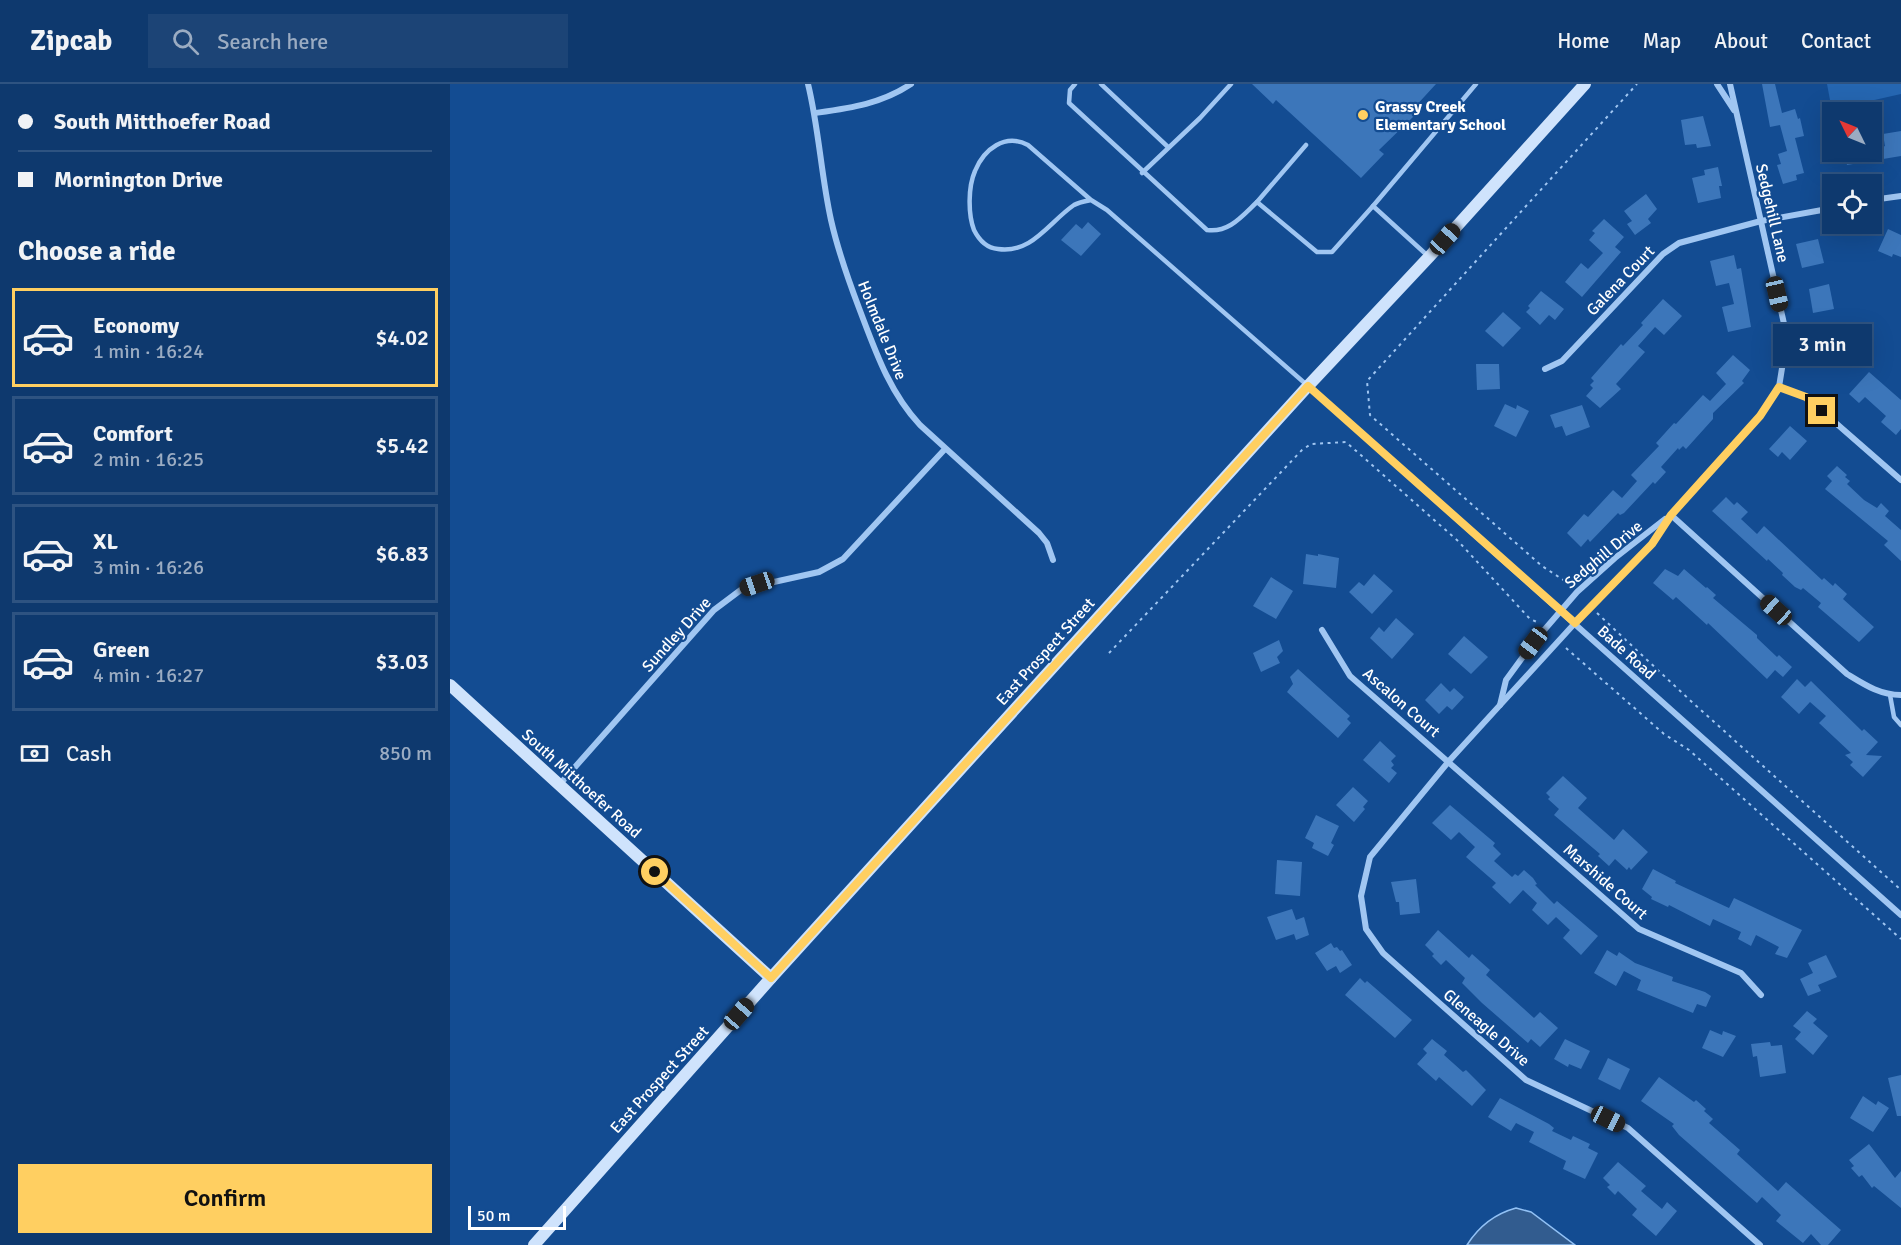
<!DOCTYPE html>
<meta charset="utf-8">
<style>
:root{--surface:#0e396e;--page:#1c4476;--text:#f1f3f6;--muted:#9bacc2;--line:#2e5381;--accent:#ffcf61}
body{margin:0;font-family:Signika,sans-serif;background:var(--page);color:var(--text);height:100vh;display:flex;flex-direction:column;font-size:22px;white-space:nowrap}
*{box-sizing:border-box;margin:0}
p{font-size:20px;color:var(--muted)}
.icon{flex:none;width:33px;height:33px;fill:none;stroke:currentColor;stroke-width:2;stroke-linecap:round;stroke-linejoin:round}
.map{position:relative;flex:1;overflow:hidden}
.drawer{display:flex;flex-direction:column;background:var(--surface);width:450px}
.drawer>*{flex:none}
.guide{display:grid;align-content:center;height:132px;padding:0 18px;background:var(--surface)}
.needle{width:39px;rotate:313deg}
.controls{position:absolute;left:1372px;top:18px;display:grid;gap:12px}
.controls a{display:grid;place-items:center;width:60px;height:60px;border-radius:0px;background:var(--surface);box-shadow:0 6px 24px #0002,0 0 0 2px var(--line);font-size:30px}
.scale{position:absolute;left:18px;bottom:15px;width:98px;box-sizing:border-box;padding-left:6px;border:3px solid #fff;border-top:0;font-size:16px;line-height:21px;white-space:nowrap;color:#fff;-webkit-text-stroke:4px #134c92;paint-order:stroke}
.end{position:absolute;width:27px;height:27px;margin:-14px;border:8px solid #ffcf61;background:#111;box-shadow:0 0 0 3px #111}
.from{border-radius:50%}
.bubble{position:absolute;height:42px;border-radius:0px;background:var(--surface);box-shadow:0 6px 24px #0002,0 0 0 2px var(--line);font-size:20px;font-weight:600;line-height:42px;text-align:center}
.car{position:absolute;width:18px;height:36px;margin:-18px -9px;border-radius:8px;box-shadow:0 0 4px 2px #0007;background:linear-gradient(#222 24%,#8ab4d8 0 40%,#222 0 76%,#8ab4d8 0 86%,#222 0)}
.guide b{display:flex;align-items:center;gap:21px;height:57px;font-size:22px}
.guide b+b{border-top:2px solid var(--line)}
.guide i{width:15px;height:15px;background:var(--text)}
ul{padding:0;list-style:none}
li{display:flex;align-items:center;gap:18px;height:99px;margin:0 12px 9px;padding:0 6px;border:3px solid var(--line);border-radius:0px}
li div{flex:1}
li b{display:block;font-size:22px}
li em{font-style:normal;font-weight:600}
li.selected{border-color:var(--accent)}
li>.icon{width:54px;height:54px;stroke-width:1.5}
h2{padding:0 18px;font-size:27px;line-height:72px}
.pay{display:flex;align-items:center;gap:15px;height:66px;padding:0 18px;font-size:22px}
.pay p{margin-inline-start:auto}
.primary-button{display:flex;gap:12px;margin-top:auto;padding:12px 18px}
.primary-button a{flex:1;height:69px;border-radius:0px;background:var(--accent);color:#111;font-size:24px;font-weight:600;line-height:69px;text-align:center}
header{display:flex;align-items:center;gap:36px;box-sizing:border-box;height:84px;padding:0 30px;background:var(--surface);border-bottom:2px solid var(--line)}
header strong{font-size:28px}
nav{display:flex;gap:33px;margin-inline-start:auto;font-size:21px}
.search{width:420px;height:54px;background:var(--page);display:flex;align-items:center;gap:15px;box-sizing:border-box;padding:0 21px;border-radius:0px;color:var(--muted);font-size:22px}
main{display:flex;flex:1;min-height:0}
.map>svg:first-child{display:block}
.green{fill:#2566b1}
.water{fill:#325c8f;stroke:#92c1f5;stroke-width:1.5}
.building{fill:#3c76ba}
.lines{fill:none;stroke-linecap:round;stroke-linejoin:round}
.path{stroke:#a0c6f2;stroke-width:2;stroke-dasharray:3 4.5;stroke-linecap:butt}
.lane{stroke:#a0c6f2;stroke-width:4.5}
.street{stroke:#a0c6f2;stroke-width:6}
.secondary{stroke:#cfe3fc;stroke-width:12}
.route{stroke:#ffcf61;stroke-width:8}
.poi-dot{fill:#ffcf61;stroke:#134c92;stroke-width:2}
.labels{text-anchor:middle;stroke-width:4.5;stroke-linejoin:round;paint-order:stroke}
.poi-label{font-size:16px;font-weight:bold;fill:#fff;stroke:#134c92;text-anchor:start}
.street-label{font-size:16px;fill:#fff;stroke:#134c92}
</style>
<header>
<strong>Zipcab</strong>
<div class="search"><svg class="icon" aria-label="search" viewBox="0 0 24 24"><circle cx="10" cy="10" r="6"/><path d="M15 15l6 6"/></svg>Search here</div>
<nav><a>Home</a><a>Map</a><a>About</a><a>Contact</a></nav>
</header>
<main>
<section class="drawer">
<div class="guide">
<b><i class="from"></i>South Mitthoefer Road</b>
<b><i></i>Mornington Drive</b>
</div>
<h2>Choose a ride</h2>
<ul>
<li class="selected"><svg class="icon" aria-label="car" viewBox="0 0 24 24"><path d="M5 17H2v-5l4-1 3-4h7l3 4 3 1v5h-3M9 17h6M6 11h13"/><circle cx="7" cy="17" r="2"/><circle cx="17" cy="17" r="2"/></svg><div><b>Economy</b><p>1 min · 16:24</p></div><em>$4.02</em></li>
<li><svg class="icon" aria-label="car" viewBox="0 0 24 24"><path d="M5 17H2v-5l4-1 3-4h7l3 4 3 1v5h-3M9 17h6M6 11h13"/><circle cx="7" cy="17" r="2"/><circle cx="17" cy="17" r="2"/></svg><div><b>Comfort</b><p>2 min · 16:25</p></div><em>$5.42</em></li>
<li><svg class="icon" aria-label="car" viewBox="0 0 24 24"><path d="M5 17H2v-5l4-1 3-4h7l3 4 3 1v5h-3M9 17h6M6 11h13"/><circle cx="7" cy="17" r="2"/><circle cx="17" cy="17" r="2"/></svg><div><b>XL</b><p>3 min · 16:26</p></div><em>$6.83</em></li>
<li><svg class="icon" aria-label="car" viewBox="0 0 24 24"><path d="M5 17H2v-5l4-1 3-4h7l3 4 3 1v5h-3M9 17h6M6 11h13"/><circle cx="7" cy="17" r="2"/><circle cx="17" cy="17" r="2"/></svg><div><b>Green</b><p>4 min · 16:27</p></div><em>$3.03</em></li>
</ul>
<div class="pay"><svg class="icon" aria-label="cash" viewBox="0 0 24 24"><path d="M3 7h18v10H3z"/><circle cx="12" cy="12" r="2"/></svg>Cash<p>850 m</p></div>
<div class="primary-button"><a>Confirm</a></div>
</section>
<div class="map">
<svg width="1451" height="1161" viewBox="0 0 1451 1161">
<rect width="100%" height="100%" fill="#134c92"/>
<!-- green -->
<path class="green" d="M1377,0H1451V10L1389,24L1380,16Z"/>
<!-- water -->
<path class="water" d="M1066,1124L1081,1128L1125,1161H1017C1029,1142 1044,1130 1066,1124Z"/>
<!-- building -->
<g class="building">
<path d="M802,0H986L963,25L965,27L962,30L964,32L929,66L934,70L911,94L826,16L823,20Z"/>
<path d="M1312,0H1325L1332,29L1345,25L1348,35L1350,34L1354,52L1345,54L1354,89L1346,91L1347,96L1333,100L1327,81L1331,80L1328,70L1337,67L1330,41L1320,43Z"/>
<path d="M1253,32L1261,62L1247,64L1246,60L1235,61L1231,36Z"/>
<path d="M1451,47V72L1397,81L1394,68H1422L1435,62L1433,50Z"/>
<path d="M1268,83L1272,102H1269L1271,114L1248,119L1242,94L1255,91L1254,86Z"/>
<path d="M1196,110L1207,125L1198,135L1201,139L1185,151L1177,140L1182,137L1174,127Z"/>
<path d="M1154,135L1174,153L1165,163L1171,168L1132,213L1115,198L1131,179L1138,185L1153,169L1139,156L1145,149L1142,147Z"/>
<path d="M638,138L651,150L631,172L611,156L626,140L632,145Z"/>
<path d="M1438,145L1451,151V173L1443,170L1442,173L1428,167Z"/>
<path d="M1368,155L1374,179L1352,184L1346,160Z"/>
<path d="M1284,171L1287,185L1291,184L1301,243L1278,248L1272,223L1284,220L1279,199L1266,202L1260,177Z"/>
<path d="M1379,200L1384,225L1363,229L1359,205Z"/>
<path d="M1091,207L1114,225L1105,236L1099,231L1090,241L1076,228L1080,224L1078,222Z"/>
<path d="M1213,215L1232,232L1214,251L1205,243L1188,262L1195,268L1166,300L1171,305L1150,324L1136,312L1143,304L1140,301L1144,297L1141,294L1171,260L1173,262L1193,241L1191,239Z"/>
<path d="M1053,228L1071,244L1053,263L1035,247Z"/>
<path d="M1400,249L1412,271L1388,283L1382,272L1374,275L1366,261L1379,254L1381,259Z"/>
<path d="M1283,271L1300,286L1292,297L1294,299L1263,329V335L1236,365L1233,362L1229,366L1228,364L1211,383L1216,388L1205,400L1203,398L1174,429L1170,431L1168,429L1140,458L1138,455L1131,463L1117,449L1134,430L1138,433L1163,406L1172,414L1187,397L1181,391L1209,362L1206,359L1224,339L1226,340L1253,311L1260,317L1276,300L1266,289Z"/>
<path d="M1026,280H1049L1050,305L1027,306Z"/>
<path d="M1419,288L1451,316V345L1446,351L1431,338L1436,332L1415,313L1409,319L1399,310Z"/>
<path d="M1055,320L1066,325L1067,321L1079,327L1066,353L1044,342Z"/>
<path d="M1132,321L1140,343L1116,352L1112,342L1105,344L1100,331Z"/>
<path d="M1340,342L1357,357L1340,376L1332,368L1328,373L1319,365Z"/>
<path d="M1387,382L1397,391L1395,393L1400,397L1397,400L1414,416L1427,424L1431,419L1439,427L1435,432L1451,446V477L1434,461L1438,457L1375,405L1382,397L1377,392Z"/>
<path d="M1276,413L1284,421L1287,418L1298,428L1291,435L1307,450L1314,442L1372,496L1374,494L1383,502L1385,499L1397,510L1393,515L1424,543L1409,558L1368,523L1371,519L1353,504L1351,506L1345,503L1332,491L1333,489L1318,475L1317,477L1262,427Z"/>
<path d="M856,470L868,472V470L889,474L886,504L853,500Z"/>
<path d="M1215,485L1228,492L1234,485L1256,504L1257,503L1266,511L1263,514L1307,551V554L1327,573L1329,571L1342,583L1333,593L1325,586L1317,595L1258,539L1257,541L1226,513L1223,516L1203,499Z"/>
<path d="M924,490L943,507L922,530L899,508L909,498L914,502Z"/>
<path d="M821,493L843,507L826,535L803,522Z"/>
<path d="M946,534L964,550L942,575L920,554L929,543L934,548Z"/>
<path d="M1014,552L1038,573L1021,590L998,570Z"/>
<path d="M829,556L833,567L827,573L830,579L811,588L803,569Z"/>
<path d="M848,585L900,632L897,635L901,639L888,654L837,608L843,600L840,593Z"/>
<path d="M1347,595L1355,603L1361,597L1412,647L1414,645L1428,658L1416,671L1432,672L1413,693L1400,681L1403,678L1395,671L1401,669L1369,639L1376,632L1360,618L1349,630L1331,613Z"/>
<path d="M991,599L1000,608L1004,604L1014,613L1002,626L997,622L989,630L975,616Z"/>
<path d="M930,657L946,672L941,677L944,681L941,684L947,689L939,699L913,676Z"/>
<path d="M1113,692L1137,714L1128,724L1164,756L1173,745L1198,768L1181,786L1179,783L1177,786L1165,775L1159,782L1148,772L1150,770L1104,731L1109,725L1098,715L1100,713L1096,709Z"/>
<path d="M903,703L918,717L913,723L915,725L904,738L886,721Z"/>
<path d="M1000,721L1045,759L1043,762L1051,770L1044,777L1062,793L1065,790L1068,792L1074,786L1083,794L1087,800L1085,801L1104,820L1107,817L1148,852L1131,871L1113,854L1120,846L1106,833L1098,841L1082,826L1087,819L1073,806L1060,820L1042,803L1046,799L1016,773L1025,763L1009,748L1001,756L982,739Z"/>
<path d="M866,731L889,742L881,759L884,761L878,772L862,764L864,759L855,754Z"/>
<path d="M827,776L852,778L850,812L825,810Z"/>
<path d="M1203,785L1226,797L1225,799L1279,824L1284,814L1352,846L1337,874L1325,870L1329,863L1306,851L1301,862L1288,855L1291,848L1263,835L1260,842L1219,821L1218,823L1201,815L1202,813L1192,805Z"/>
<path d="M966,795L970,829L950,831L949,818H946L941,798Z"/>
<path d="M842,825L846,836L854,833L859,851L846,856L844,850L826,856L817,833Z"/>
<path d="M988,846L1019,874L1022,870L1040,886L1036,891L1084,934L1090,928L1108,944L1090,963L1081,955L1078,959L1032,919L1012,899L1015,894L996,876L991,881L982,872L984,870L975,861Z"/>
<path d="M881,859L884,864L887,863L890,867L892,866L902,881L890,889L886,882L877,887L865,869Z"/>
<path d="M1157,866L1167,872L1169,868L1185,879L1223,893L1222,897L1255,908L1261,912L1256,923L1247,920L1243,929L1187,906L1191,896L1174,887L1166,902L1149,892L1144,889Z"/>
<path d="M1376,871L1387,893L1368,901L1371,907L1358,912L1350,895L1363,889L1358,879Z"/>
<path d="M910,894L915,899L917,897L962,936L945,954L895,911Z"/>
<path d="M1357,927L1367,935L1363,939L1378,952L1363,971L1345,955L1351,948L1343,942Z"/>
<path d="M1260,946L1272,951L1273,947L1286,952L1273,973L1252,964Z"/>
<path d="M982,955L997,967L994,971L1013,988L1016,986L1036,1006L1022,1022L989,993L986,997L967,980L977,969L973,965Z"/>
<path d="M1115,955L1140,967L1131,985L1119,980L1118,983L1104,975Z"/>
<path d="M1320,958L1321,962L1332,961L1336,989L1310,993L1307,972L1303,973L1301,960Z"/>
<path d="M1158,974L1180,985L1170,1006L1148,995Z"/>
<path d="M1451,991V1032H1447L1438,994Z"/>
<path d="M1209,993L1244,1018L1246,1016L1256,1025L1254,1027L1263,1035L1259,1039L1290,1066L1287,1070L1328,1107L1336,1098L1391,1146L1378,1161H1371L1361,1150L1353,1159L1326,1137L1331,1131L1312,1113L1307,1119L1229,1051L1222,1042L1224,1040L1191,1017Z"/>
<path d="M1413,1012L1426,1021L1428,1017L1439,1024L1423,1048L1400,1034Z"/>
<path d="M1050,1014L1099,1040L1104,1044L1102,1047L1121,1056L1123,1052L1140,1060L1138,1064L1148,1069L1135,1095L1113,1085L1116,1077L1079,1058L1084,1048L1066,1039L1061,1047L1038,1033Z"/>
<path d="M1419,1060L1445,1094L1451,1087V1124L1424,1102L1422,1104L1412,1091L1409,1093L1401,1084L1404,1082L1399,1076Z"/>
<path d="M1168,1078L1196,1102L1191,1107L1212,1125L1217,1118L1227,1127L1206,1152L1182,1131L1187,1125L1168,1107L1165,1111L1157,1103L1160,1101L1153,1094Z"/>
</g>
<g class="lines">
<!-- path -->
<g class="path">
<path d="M1121,501L1092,482L920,331L917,297L1187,0"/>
<path d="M1147,529L1243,619L1451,806"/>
<path d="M1116,564L1214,650L1239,666L1451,855"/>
<path d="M659,569L852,366L861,360L896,358L1008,457L1080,535L1087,538"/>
</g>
<!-- lane -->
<g class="lane">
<path d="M625,0L620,6L619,19L757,146C779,149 792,132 807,118"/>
<path d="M651,0L718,63"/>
<path d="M856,61L807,118L867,168H882L923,122"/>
<path d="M692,89L750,34L781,0"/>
<path d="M641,116L578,61C555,49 534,65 525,87C518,103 518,130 524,146C529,156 537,164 548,165C582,170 599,138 624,121C629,118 636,117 641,116L657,126L858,302"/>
<path d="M979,173L923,122L1026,0"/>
<path d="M1440,611L1444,633L1451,641"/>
</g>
<!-- street -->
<g class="street">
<path d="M358,0C369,45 371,91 381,136C388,167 398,195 409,224C425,266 439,308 470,341L589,449L597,459L603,476"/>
<path d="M1267,0L1284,26"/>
<path d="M1280,0L1337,253L1329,303L1310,332L1221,431L1202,460L1125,539L999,677L920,773L911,812L916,845L933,869L1076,996L1178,1044L1310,1161"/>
<path d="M365,29C400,24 431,20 461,0"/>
<path d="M1422,116L1451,112"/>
<path d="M1095,285L1112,277L1213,170L1229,159L1311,137L1383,124"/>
<path d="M858,302L1451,831"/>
<path d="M1329,303L1356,313L1451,396"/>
<path d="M1221,431L1397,590C1415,601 1430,611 1451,611"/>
<path d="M872,546L900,592L1189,845L1291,889L1311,911"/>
<path d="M1050,621L1056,596L1083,559L1127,508L1165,474L1215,435"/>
<path d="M110,700L264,526L292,505L369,488L393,475L495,365"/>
</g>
<!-- secondary -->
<g class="secondary">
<path d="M0,601L321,894"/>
<path d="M84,1161L321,894L858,302L979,173L1135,0"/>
</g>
</g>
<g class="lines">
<!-- route -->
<path class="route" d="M205,788L321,894L858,302L1125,539L1202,460L1221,431L1310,332L1329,303L1356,313L1372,327"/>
</g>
<!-- markers -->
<circle class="poi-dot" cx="913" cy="31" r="6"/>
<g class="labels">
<!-- poi labels -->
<g class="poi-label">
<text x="925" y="28">Grassy Creek<tspan x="925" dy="18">Elementary School</tspan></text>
</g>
<!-- street labels -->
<g class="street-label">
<text transform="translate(1323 129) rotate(77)" y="6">Sedgehill Lane</text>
<text transform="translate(1170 196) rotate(-46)" y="6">Galena Court</text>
<text transform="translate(433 246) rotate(68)" y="6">Holmdale Drive</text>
<text transform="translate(1153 470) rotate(-40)" y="6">Sedghill Drive</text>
<text transform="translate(226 550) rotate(-48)" y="6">Sundley Drive</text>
<text transform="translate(595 567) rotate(-48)" y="6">East Prospect Street</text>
<text transform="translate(1177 568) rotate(42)" y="6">Bade Road</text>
<text transform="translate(952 618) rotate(41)" y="6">Ascalon Court</text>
<text transform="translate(132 699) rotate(42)" y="6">South Mitthoefer Road</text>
<text transform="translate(1156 797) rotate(41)" y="6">Marshide Court</text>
<text transform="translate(1037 943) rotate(41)" y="6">Gleneagle Drive</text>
<text transform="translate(209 995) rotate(-48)" y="6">East Prospect Street</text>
</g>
</g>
</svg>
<div class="controls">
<a><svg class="needle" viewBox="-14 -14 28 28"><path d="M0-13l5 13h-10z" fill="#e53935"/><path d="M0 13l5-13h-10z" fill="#9bacc2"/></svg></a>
<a><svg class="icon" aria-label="locate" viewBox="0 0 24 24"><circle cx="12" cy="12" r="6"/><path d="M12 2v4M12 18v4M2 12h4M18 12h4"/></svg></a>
</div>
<div class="scale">50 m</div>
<i class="end from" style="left:205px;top:788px"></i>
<i class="end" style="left:1372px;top:327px"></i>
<div class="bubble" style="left:1323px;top:240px;width:99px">3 min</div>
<i class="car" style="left:995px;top:155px;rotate:42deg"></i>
<i class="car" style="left:1327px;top:210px;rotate:167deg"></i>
<i class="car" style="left:307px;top:500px;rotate:251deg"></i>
<i class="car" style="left:1326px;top:526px;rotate:312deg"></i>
<i class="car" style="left:1083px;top:559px;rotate:217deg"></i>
<i class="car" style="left:289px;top:930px;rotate:41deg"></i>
<i class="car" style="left:1158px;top:1035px;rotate:116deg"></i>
</div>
</main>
